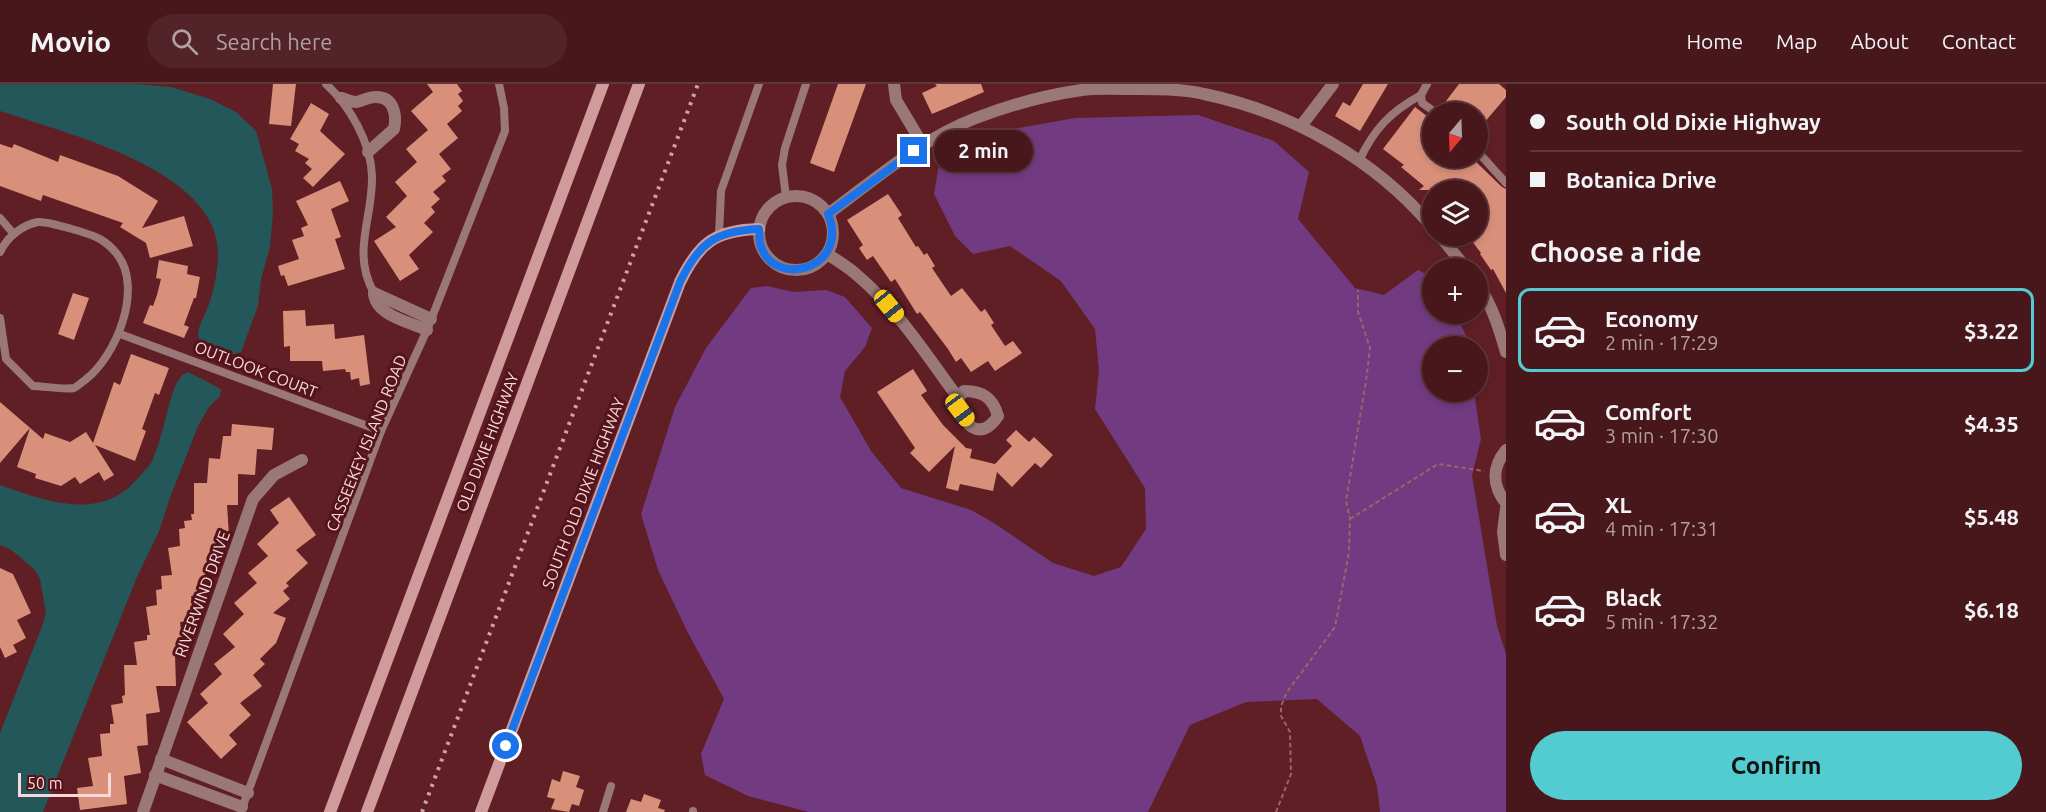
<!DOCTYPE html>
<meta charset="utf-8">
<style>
:root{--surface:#48171c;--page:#522429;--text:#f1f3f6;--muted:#b19fa3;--line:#60363b;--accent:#52ccd1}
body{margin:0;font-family:Ubuntu,sans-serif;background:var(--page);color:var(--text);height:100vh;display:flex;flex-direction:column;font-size:22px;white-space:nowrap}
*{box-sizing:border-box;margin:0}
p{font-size:20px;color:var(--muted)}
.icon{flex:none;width:33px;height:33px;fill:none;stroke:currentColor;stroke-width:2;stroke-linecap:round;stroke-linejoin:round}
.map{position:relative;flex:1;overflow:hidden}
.details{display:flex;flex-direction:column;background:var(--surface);width:540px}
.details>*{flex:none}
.guide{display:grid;align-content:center;height:132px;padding:0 24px;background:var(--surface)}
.needle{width:39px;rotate:199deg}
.tools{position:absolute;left:1422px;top:18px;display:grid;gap:12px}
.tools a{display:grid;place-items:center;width:66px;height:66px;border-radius:50%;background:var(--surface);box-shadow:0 3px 9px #0003,0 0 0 2px var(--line);font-size:30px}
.scale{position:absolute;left:18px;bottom:15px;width:93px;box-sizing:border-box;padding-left:6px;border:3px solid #fad8d8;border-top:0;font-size:16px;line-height:21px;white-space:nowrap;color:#fad8d8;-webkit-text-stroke:4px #54141b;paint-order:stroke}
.end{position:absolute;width:27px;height:27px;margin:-14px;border:8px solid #1a73e8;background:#fff;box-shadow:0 0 0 3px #fff}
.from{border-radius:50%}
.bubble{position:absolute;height:42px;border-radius:21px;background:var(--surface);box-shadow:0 3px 9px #0003,0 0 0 2px var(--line);font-size:20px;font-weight:700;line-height:42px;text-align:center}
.car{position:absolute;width:18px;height:36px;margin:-18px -9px;border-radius:8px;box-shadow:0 0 4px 2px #0007;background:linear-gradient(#f5c518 24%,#345 0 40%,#f5c518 0 76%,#345 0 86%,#f5c518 0)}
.guide b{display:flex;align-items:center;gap:21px;height:57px;font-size:22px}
.guide b+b{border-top:2px solid var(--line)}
.guide i{width:15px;height:15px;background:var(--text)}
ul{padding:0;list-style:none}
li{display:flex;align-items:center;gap:18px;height:84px;margin:0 12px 9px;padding:0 12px;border:3px solid transparent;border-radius:12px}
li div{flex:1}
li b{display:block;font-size:22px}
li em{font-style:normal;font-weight:700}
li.on{border-color:var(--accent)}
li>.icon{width:54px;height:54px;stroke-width:1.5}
h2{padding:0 24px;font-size:27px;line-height:72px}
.primary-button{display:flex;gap:12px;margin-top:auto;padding:12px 24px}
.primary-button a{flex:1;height:69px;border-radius:36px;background:var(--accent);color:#111;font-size:24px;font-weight:700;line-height:69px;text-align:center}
header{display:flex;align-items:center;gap:36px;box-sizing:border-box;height:84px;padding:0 30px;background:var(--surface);border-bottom:2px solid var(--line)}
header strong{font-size:28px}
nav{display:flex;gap:33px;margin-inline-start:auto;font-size:21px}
.search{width:420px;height:54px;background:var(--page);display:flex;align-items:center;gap:15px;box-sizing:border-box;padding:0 21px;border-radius:33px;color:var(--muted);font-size:22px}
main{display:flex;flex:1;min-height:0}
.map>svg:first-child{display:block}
.green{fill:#723b81}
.water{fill:#245759}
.building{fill:#d9907a}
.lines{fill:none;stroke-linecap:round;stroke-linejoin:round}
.path{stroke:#9a6569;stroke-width:2;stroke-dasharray:4.5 3;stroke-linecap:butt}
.lane{stroke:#9a7878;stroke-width:8}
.street{stroke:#9a7878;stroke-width:12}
.secondary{stroke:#d09b9b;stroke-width:12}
.rail{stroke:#cda2a4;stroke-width:4;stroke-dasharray:3 6;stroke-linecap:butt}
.route{stroke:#1a73e8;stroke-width:8}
.labels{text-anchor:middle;stroke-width:6;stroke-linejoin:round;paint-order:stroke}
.street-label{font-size:16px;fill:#fad8d8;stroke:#54141b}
</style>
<header>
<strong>Movio</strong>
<div class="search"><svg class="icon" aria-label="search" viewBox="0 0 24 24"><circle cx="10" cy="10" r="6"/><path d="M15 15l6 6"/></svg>Search here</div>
<nav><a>Home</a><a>Map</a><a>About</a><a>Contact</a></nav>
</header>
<main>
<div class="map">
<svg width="1506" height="728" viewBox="0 0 1506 728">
<rect width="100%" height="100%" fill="#601f25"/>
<!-- green -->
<path class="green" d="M1198,31L1274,57L1309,88L1298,135L1355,204L1384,211L1418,186L1432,193V230H1456L1466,252L1468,262H1432V308H1474L1481,355L1472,391L1497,542L1506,570V728H1380L1377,702L1360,652L1317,615L1246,618L1190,641L1148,728H809L748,712L705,691L701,670L724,615L687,547L658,486L641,430L675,323L706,264L751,204L767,202L794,208L826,206L845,213L872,244L865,263L845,287L840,313L871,367L901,404L971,426L994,439L1053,479L1094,492L1121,483L1146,445L1145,404L1095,325L1099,286L1095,245L1061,197L1010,162L973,170L955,152L934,110L940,74L965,58L1007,46L1075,34Z"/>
<!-- water -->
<g class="water">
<path d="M0,0H135L171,3L210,15L236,28L256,47L272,105L273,129L270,163L261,195L258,222L241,268C224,274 217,270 202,262C200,258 198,252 198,249C199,240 205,231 208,223C214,206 218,187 218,169C218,85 64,49 0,27Z"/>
<path d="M188,288L221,305L220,312L209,323L198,342L169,416L160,445L137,493L43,728H0V649L41,545L46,529L40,495L35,486L19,472L10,465L0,461V401C45,417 101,438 137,395C142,389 149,383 152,377C163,353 166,326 175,302L182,291Z"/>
</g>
<!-- building -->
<g class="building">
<path d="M273,0H296L291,42L269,40Z"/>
<path d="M427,0H457L462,7L458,10L463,17L458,22L462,27L447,40L458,54L439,70L451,85L442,92L446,97L433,108L440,115L431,123L435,128L424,139L433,148L409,171L419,185L400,197L374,157L396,143L386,133L407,112L395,98L417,78L406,65L428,46L411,27L433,8Z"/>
<path d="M838,0H866L834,88L810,79Z"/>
<path d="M935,0H981L984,8L932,30L922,9L937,2Z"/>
<path d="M1363,0H1388L1360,47L1335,32L1343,18L1350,22Z"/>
<path d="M1459,0H1499L1506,6V13L1478,46V28H1441L1440,25Z"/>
<path d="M311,19L329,30L320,47L345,70L313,103L303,94L312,85L305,79L309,75L295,67L299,60L290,55Z"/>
<path d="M1415,23L1432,36V74H1472L1502,103L1506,105V209L1493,185L1491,186L1480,170L1481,169L1468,152H1478V106H1419L1424,102L1401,83L1404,81L1383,65Z"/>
<path d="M0,60L12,64L14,60L58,78L60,71L118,92L158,117L142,144L184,132L193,162L150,174L146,159L120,143L123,139L43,111L41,117L0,102Z"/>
<path d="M340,97L349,117L331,125L341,153L335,155L345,185L288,202L284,191L281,192L278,182L299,175L292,156L304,152L301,144L308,141L296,117Z"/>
<path d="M888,110L902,131L898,134L916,163L918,162L924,171L927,169L935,182L932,184L951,212L962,204L981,228L985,225L994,239L991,241L1005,262L1013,257L1022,269L995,287L988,277L971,288L961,274L956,278L948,265L920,228L917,230L895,195L891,198L873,172L867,176L859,164L863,161L847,136Z"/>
<path d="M159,176L188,182L187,190L200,193L196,214H194L184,241L189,243L184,254L143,239L150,221L153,222L157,211L161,195L156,194Z"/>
<path d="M73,209L89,214L74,256L58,250Z"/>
<path d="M305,226L306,242L334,240L335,255L364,251L370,300L360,302L359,294L351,296L350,288H346L345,285L323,287L322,277H290V262L284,263L283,227Z"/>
<path d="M131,270L169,284L159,311L155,309L142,345L146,347L135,377L95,361L114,391L104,397L99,388L80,400L75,393L61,402L35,394L36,390L17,383L30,344L0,379V318L43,355L45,349L70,358L86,348L93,359L114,298L120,301Z"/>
<path d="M913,285L927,307L921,311L943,341L966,364L972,365L970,374L995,380L1012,362L1006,356L1016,346L1029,358L1034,353L1053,371L1041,384L1035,379L1012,403L997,388L993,407L960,400L958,407L946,404L955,362L929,388L910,369L915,364L877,308Z"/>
<path d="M232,340L274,344L272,366L257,365L255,391L238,390V421H227L229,451H217L221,478L204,481L207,510L191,512L195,536L180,538L184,570L175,571L176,602H156L160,628L146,630L148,661L137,662L141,689L124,692L127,720L80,726L77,704L93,702L88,674L102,672L100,650L110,649V640H114L111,621L123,619L122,612L125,611L124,581H137L134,558L147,556V551H150L146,523L157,521L156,506L162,505L161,492L172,491L168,464L180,462L179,445L185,444L184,437L192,436L191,430H194V399H207L209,374L220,375L223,352H231Z"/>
<path d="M289,413L316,451L296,466L308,479L286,499L289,502L283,507L290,515L273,529L286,534L276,559L260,575L265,580L253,591L262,602L240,619L251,631L229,651L237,660L221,675L187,638L208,619L200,610L222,590L214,580L235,563L223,550L244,530L234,519L257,499L248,489L268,472L257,460L279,439L270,426Z"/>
<path d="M0,484L13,490L31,529L17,536L26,554L13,561L17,568L5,574L0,563Z"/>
<path d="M563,687L580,692L576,703L584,706L579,722L572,720L569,728L551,725L555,715L547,713L552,695L560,698Z"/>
<path d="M644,710L661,716L658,724L665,726L664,728H626L631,715L641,718Z"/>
</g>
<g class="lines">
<!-- path -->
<g class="path">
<path d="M1350,435L1438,380L1484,387"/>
<path d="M1276,728L1291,690L1290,648L1281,632V622L1287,608L1335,543L1349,468L1350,435L1346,417L1366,297L1370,264L1358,228V206"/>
</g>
<!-- lane -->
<g class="lane">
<path d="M326,0C350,22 371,59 372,92C373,135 351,168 374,209"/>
<path d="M1427,0L1421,11L1422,19L1435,28"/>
<path d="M1478,68L1506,99"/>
<path d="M1359,77C1374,45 1390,28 1421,11"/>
<path d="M786,113L782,81L785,64L806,0"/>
<path d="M0,134L13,149"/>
<path d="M719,151L721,107L759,0"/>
<path d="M0,168C7,153 22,141 38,138C48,137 91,150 100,155C105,158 113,165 117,170C144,204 116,273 85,296C82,298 77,303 74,304C64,306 43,302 33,302L6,275L0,234"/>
<path d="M120,250L381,347"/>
<path d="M241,727L381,347L427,246L505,47L504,24L499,0"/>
<path d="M603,728L611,702"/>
<path d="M693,728V727"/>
</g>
<!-- street -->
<g class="street">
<path d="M894,0L896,16L923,61"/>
<path d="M341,14C346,15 351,18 356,18C362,17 369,13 375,13C394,12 397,31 394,45L368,68"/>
<path d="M1301,42L1333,0"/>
<circle cx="796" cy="149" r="37"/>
<path d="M828,130C874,96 921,55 976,34C1010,21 1046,11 1082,6C1095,4 1109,5 1123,5C1149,5 1179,4 1204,10C1291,28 1375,75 1432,143"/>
<path d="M1440,152L1466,184"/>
<path d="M827,170C837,176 848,183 857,191C897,225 925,269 956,311C962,320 961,335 972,343C983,350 992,341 998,332C993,314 983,307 964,307L958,314"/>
<path d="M1478,201C1492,221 1499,244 1506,268"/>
<path d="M374,209C375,231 409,238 427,246"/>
<path d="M374,209L431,235"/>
<path d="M1506,366C1492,383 1492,402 1506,419"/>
<path d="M1506,424L1503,448L1506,471"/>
<path d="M161,675L248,709"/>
<path d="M155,691L242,723"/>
<path d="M143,728L253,415L274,391L302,376"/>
</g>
<!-- secondary -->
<g class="secondary">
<path d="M330,728L603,0"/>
<path d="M367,728L639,0"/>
<path d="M481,728L680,198C699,159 715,146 759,145"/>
</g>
<!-- rail -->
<path class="rail" d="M422,728L698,0"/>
</g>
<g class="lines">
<!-- route -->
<path class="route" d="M506,662L680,198C699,159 715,147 759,145C760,149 759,155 760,159C771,206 851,186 828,130L914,67"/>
</g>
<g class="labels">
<!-- street labels -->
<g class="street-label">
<text transform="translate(256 285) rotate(21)" y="6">OUTLOOK COURT</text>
<text transform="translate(487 358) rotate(-69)" y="6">OLD DIXIE HIGHWAY</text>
<text transform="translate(366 359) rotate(-68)" y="6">CASSEEKEY ISLAND ROAD</text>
<text transform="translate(583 409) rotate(-69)" y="6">SOUTH OLD DIXIE HIGHWAY</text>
<text transform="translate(202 510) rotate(-70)" y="6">RIVERWIND DRIVE</text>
</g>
</g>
</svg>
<div class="tools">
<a><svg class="needle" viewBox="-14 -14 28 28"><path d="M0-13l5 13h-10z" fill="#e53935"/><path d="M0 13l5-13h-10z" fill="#b19fa3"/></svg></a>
<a><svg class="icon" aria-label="layers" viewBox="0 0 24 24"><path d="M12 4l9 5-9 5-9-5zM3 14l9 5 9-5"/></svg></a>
<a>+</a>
<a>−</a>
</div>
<div class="scale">50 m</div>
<i class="end from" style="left:506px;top:662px"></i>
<i class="end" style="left:914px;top:67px"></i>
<div class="bubble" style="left:934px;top:46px;width:99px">2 min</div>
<i class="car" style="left:889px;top:222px;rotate:141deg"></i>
<i class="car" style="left:960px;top:326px;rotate:143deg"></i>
</div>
<section class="details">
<div class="guide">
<b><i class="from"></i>South Old Dixie Highway</b>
<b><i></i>Botanica Drive</b>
</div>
<h2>Choose a ride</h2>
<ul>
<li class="on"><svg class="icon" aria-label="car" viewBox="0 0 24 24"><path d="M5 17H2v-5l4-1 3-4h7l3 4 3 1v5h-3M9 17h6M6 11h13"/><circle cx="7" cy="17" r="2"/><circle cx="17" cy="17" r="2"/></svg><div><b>Economy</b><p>2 min · 17:29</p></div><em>$3.22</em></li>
<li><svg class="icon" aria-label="car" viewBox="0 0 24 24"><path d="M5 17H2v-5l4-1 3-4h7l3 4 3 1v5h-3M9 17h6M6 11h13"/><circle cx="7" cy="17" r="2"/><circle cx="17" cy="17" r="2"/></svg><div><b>Comfort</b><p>3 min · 17:30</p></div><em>$4.35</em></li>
<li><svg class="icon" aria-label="car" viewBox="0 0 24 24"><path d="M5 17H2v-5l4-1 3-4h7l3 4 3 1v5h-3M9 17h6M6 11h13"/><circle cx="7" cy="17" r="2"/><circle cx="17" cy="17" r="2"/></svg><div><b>XL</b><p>4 min · 17:31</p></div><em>$5.48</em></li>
<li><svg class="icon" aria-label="car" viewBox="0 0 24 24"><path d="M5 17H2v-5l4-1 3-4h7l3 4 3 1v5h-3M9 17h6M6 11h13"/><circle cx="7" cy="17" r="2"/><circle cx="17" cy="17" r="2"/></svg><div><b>Black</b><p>5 min · 17:32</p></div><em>$6.18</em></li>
</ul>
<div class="primary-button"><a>Confirm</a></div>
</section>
</main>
